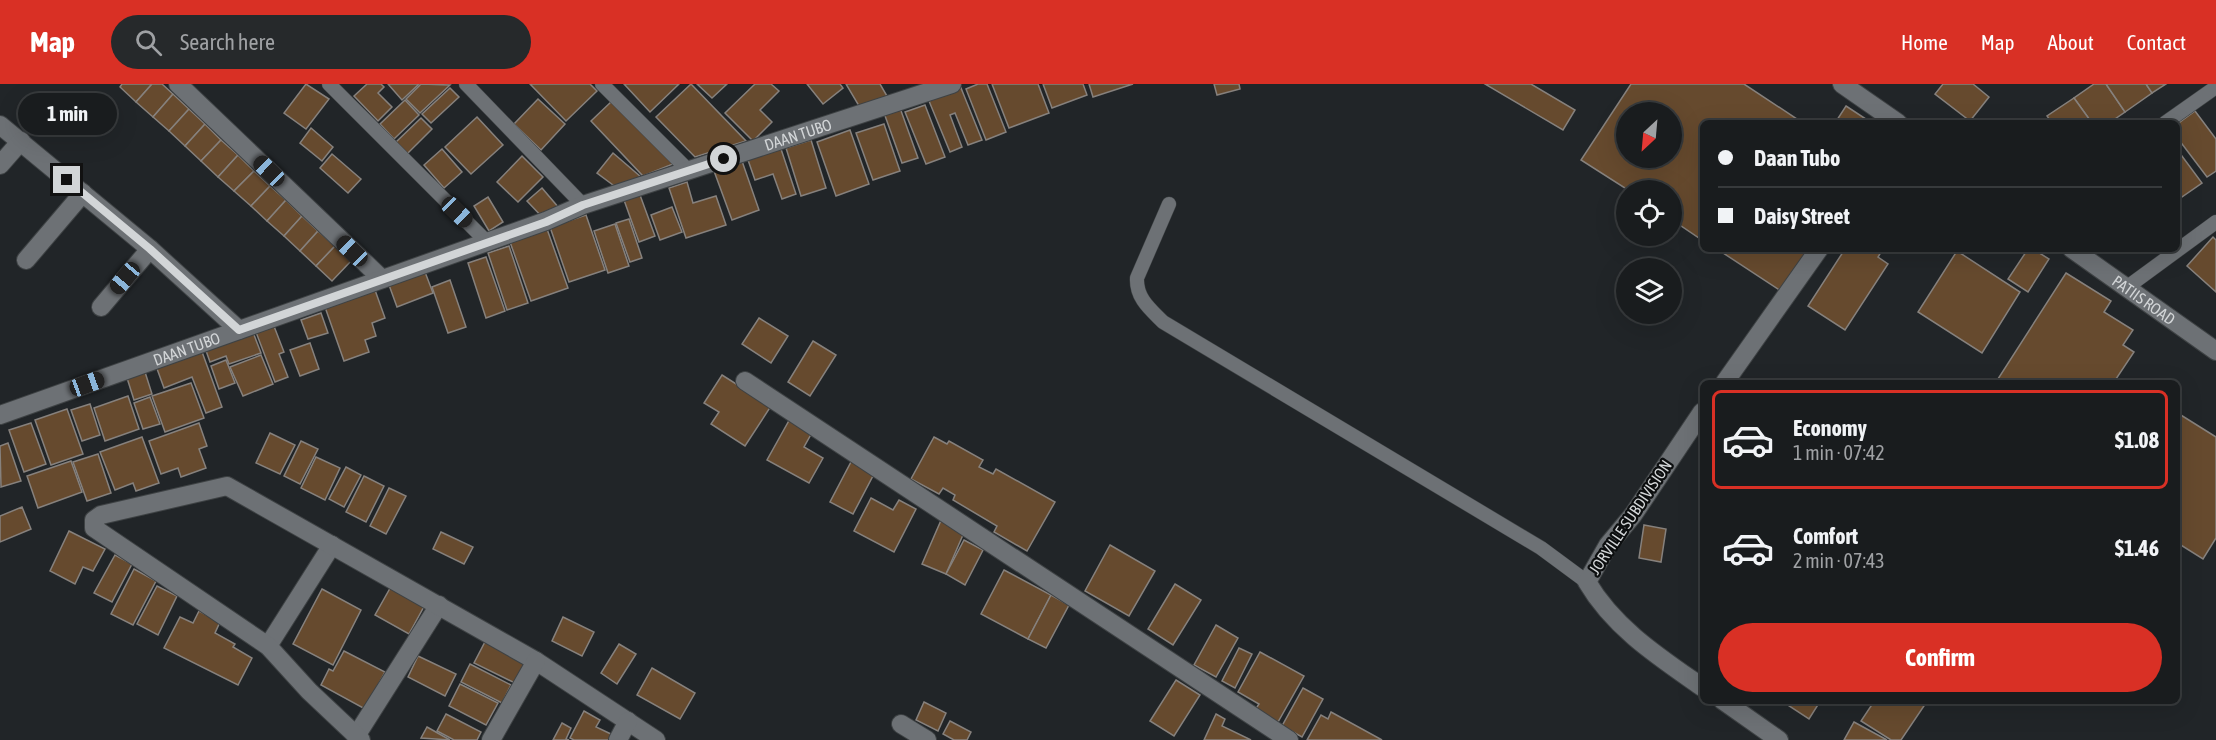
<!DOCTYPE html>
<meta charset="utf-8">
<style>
:root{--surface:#191c1e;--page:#26292b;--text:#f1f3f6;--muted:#9fa1a4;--line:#373a3c;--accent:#d93025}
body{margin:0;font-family:"Asap Condensed",sans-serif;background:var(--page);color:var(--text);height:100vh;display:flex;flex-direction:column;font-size:22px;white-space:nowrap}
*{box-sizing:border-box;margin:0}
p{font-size:20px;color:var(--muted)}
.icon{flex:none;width:33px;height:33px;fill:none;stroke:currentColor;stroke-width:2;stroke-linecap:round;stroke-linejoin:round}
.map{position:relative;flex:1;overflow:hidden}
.panel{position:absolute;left:1700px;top:296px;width:480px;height:324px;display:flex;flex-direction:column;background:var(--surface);border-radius:9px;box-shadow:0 6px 24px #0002,0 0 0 2px var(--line)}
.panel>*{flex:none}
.banner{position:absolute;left:1700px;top:36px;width:480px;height:132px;border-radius:9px;box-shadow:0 6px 24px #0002,0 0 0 2px var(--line);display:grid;align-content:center;height:132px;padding:0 18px;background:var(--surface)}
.needle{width:39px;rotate:206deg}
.controls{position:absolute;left:1616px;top:18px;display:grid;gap:12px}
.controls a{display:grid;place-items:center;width:66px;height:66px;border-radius:50%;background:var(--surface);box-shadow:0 6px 24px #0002,0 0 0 2px var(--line);font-size:30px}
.end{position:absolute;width:27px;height:27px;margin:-14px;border:8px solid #d2d5d7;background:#111;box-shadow:0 0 0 3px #111}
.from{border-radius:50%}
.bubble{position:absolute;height:42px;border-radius:21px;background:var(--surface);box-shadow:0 6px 24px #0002,0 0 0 2px var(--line);font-size:20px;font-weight:700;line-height:42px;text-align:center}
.car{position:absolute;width:18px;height:36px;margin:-18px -9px;border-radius:8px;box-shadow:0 0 4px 2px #0007;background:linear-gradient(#222 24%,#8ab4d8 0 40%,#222 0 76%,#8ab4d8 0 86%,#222 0)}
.banner b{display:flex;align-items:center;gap:21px;height:57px;font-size:22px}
.banner b+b{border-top:2px solid var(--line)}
.banner i{width:15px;height:15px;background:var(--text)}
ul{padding:10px 0 0;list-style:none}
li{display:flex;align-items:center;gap:18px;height:99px;margin:0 12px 9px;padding:0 6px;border:3px solid transparent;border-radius:9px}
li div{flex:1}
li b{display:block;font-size:22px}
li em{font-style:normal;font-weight:700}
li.current{border-color:var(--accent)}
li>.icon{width:54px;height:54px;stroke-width:1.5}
.cta{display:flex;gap:12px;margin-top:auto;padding:12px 18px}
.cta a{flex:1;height:69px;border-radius:36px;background:var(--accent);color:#fff;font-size:24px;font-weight:700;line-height:69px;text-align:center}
header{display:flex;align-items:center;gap:36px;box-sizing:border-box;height:84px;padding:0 30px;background:var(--accent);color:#fff}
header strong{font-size:28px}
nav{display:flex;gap:33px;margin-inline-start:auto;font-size:21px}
.search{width:420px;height:54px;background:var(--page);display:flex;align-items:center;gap:15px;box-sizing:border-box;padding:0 21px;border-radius:33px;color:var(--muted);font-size:22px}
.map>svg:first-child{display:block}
.building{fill:#664a2e;stroke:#86817d;stroke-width:1.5;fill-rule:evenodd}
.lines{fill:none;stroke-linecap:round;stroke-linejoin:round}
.lane-casing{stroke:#3e4244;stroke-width:15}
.street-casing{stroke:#3e4244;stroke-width:20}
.secondary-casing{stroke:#3e4244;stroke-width:20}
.lane{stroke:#6d7175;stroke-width:14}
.street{stroke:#6d7175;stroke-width:18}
.secondary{stroke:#6d7175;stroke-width:18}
.route{stroke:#d2d5d7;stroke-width:8}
.labels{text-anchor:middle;stroke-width:4.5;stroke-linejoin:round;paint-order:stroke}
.street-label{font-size:16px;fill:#d2d5d7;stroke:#0c0e0f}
</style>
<header>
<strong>Map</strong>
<div class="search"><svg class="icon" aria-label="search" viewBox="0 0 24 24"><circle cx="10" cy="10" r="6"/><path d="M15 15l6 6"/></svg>Search here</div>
<nav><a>Home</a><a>Map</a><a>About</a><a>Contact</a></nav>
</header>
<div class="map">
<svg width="2216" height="656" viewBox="0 0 2216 656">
<rect width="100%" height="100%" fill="#212528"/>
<!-- building -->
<g class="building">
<path d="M122,0H152L136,18L120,3Z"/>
<path d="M152,0H162L173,10L153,33L136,18Z"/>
<path d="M306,0L329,15L306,45L284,29Z"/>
<path d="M367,0H381L384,3L378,9L392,23L378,37L354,12Z"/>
<path d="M388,0H419L402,16Z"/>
<path d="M421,0L450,1L420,29L406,15Z"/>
<path d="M530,0H590L597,7L566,37Z"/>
<path d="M624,0H679L650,28Z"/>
<path d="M691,0L746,57L695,73L656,33Z"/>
<path d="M697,0H727L712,14Z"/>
<path d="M755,0H771L779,7L760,26L772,38L753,57L725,29Z"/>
<path d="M807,0H840L843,4L823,20Z"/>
<path d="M846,0H880L887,12L862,27Z"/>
<path d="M978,0H987L1006,48L986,56L966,5Z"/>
<path d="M992,0H1038L1049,29L1009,44Z"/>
<path d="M1043,0H1083L1087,11L1052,24Z"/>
<path d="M1089,0H1133L1093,13Z"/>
<path d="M1214,0H1239L1240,5L1217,11Z"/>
<path d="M1485,0H1531L1575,26L1563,46Z"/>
<path d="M1744,0L1803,39H1702V156L1671,135V106H1628L1581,76L1631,0ZM1626,28H1671V74H1626Z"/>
<path d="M1943,0H1973L1989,13L1970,37L1935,10Z"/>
<path d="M2094,0H2106L2125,28L2109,39H2092L2074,14Z"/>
<path d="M2106,0H2146L2152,9L2125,28Z"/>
<path d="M2146,0H2166L2152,9Z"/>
<path d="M450,4L459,13L431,39L422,30Z"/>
<path d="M961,4L982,56L968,61L955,29L950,31L962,63L950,68L929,17Z"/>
<path d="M173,10L189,25L169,47L153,33Z"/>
<path d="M2074,14L2092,39H2052L2047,32Z"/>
<path d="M538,15L565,40L541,66L514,40Z"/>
<path d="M405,16L419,31L394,55L380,40Z"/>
<path d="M612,17L673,80L643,92L591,37Z"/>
<path d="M925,21L945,73L926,80L905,28Z"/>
<path d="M1846,22L1872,39H1835Z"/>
<path d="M900,24L918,74L902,79L884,29Z"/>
<path d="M189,25L205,40L185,62L169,47Z"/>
<path d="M2195,27L2216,55V87L2207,93L2176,52V41Z"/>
<path d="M477,33L503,61L471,90L445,63Z"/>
<path d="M421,34L432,45L407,70L396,58Z"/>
<path d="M205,40L221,56L201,77L185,62Z"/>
<path d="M884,40L900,87L873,96L856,49Z"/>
<path d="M311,44L333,63L322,77L300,59Z"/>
<path d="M850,46L869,100L836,112L817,58Z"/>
<path d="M221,56L238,71L218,93L201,77Z"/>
<path d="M811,56L826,104L801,112L786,64Z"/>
<path d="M2176,64L2202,99L2176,117Z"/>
<path d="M442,65L462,88L444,104L424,81Z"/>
<path d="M781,65L796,110L782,115L773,90L755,96L748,76Z"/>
<path d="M613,69L641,93L617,104L597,89Z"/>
<path d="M332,70L361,95L348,109L320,84Z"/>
<path d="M238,71L254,87L234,107L218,93Z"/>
<path d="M522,72L543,93L518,118L497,98Z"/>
<path d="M742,77L759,126L732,136L714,87Z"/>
<path d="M254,87L270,102L251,122L234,107Z"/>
<path d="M687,98L693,119L716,112L726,141L686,154L669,104Z"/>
<path d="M270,102L286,116L267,137L251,122Z"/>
<path d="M542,104L559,124L545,136L527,117Z"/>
<path d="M640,111L655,152L639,158L624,116Z"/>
<path d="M488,113L503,138L489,147L474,122Z"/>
<path d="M286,116L302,132L284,152L267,137Z"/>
<path d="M672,123L682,148L660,156L651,131Z"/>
<path d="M586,131L605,186L569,198L550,143Z"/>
<path d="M302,132L318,147L300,167L284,152Z"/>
<path d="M629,135L642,174L630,178L616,139Z"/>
<path d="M615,140L629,182L608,189L594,147Z"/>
<path d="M547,145L568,204L531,217L510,158Z"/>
<path d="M318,147L335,162L316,182L300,167Z"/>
<path d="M2213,153L2216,156V208L2187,182Z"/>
<path d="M335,162L351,177L332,197L316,182Z"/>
<path d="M509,162L528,219L507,226L488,169Z"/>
<path d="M1717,165H1809L1781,207Z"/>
<path d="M1845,165H1883L1878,173L1888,180L1845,246L1808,222Z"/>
<path d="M2028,165H2033L2049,175L2028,208L2008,195Z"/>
<path d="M1957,167L2020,208L1982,269L1918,228Z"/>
<path d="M486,173L505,227L486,234L468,179Z"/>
<path d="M425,188L433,209L397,223L389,201Z"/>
<path d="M2066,189L2111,217L2104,228L2133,246L2123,261L2134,268L2114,298H1996Z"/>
<path d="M450,196L466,243L448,249L432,203Z"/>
<path d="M375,206L385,234L372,239L376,252L365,256L369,268L344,277L325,223Z"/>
<path d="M321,229L328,249L308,255L301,236Z"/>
<path d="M759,234L788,252L771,279L742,260Z"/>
<path d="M272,237L284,268L279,270L288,293L275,298L254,243Z"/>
<path d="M251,243L261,269L229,280L226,272L210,278L204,261Z"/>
<path d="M813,257L836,271L810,312L788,298Z"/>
<path d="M310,259L319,285L300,292L290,266Z"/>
<path d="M201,265L222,323L206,329L192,293L164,304L156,282Z"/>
<path d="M261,271L273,300L243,312L230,283Z"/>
<path d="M226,276L235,299L219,305L211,282Z"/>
<path d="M145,288L152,310L134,316L127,294Z"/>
<path d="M722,291L771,322L745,362L711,340L719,328L704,319Z"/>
<path d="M191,299L204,334L165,348L152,312Z"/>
<path d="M128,312L139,345L105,357L94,324Z"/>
<path d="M150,313L160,340L143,345L134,319Z"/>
<path d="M90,320L100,351L82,357L71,326Z"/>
<path d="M67,325L83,370L51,381L35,336Z"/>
<path d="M2176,328L2216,353V454L2203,475L2176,458Z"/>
<path d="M791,333L814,345L804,363L823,374L809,399L767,376Z"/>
<path d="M31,339L46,380L24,388L9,346Z"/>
<path d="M199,339L207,362L199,365L206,384L181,393L178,384L161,390L149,357Z"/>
<path d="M270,349L295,361L280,390L256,379Z"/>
<path d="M142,353L159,399L136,407L133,399L115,406L100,368Z"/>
<path d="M934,353L947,360L949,357L983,376L979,383L993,390L996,385L1055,418L1027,467L994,448L997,442L953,416L955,411L943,404L939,410L911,395Z"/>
<path d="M301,357L318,365L300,400L284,392Z"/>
<path d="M8,359L21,397L1,403L0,362Z"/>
<path d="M98,370L111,409L87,417L73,378Z"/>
<path d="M316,373L340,384L325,416L301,404Z"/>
<path d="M852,376L875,388L853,430L830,418Z"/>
<path d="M71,377L82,408L38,424L27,392Z"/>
<path d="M346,383L361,391L344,423L329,415Z"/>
<path d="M364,392L384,402L366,438L346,428Z"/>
<path d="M389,404L406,412L386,450L370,442Z"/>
<path d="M871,414L893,426L899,416L916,425L894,468L854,447Z"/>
<path d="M22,423L31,445L0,458V432Z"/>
<path d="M942,434L966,444L946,490L922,480Z"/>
<path d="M1644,441L1666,445L1661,478L1639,474Z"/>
<path d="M69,447L105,465L93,487L83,483L75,500L50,487Z"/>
<path d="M441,448L473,463L464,480L433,465Z"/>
<path d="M964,456L983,466L965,501L946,490Z"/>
<path d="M1110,461L1155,487L1129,532L1085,507Z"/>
<path d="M115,471L132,480L112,518L94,509Z"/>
<path d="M134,485L156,497L133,541L111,530Z"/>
<path d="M1004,486L1051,511L1028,555L981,530Z"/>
<path d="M393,499L427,517L409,550L375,531Z"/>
<path d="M1175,500L1201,516L1173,561L1148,545Z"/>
<path d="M157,502L177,512L158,551L137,540Z"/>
<path d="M322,505L361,526L333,581L293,560Z"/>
<path d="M1051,511L1069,521L1046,564L1028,555Z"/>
<path d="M199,527L220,538L215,549L235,560L233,563L252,574L238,601L164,564L180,533L193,539Z"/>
<path d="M563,533L594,548L582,572L552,557Z"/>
<path d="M1216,541L1238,554L1216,593L1194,581Z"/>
<path d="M487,554L527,574L515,599L474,579Z"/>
<path d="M619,560L636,570L617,600L601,589Z"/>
<path d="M1239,564L1252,570L1235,604L1222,597Z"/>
<path d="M344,567L385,588L365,625L321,601L329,585L333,587Z"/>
<path d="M1260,568L1304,592L1278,638L1255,626L1259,620L1238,608Z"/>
<path d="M418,572L456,590L445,612L408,593Z"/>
<path d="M470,580L511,601L502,619L461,598Z"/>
<path d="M652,584L695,609L680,635L637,611Z"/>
<path d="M1176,596L1200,611L1174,652L1150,637Z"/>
<path d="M460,600L498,619L486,641L449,622Z"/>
<path d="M1303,604L1323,615L1302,653L1282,642Z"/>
<path d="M1780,616H1821L1809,635Z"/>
<path d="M1875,616H1928L1901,656H1891L1861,637Z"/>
<path d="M924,618L946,629L938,647L916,636Z"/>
<path d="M584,627L600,636L596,643L613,651L611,656H574L570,654Z"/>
<path d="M1331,628L1382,656H1307L1321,631L1328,635Z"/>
<path d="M446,630L481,648L477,656H454L437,647Z"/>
<path d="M1216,630L1225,635L1222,642L1251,656H1204Z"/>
<path d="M950,637L971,648L967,656H954L943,650Z"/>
<path d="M1854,638L1887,656H1844Z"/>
<path d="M562,639L571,644L566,655L569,656H553Z"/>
<path d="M427,643L450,656L421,654Z"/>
</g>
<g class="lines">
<defs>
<g id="lane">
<path d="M329,0L487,158"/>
<path d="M466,0L583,121"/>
<path d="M602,0L688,86"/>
<path d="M2165,39L2216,3"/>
<path d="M1169,120L1137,194C1136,214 1150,225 1163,238L1541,464L1587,498"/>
<path d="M2126,204L2216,138"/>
</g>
<g id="street">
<path d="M178,0L382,195"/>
<path d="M0,41L150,165L239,246"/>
<path d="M0,81L21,57"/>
<path d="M26,176L83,109"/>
<path d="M101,223L150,165"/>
<path d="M745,297L1289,656"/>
<path d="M1725,298L1819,165"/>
<path d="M1702,328L1633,431L1608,461L1587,498C1614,544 1659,573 1702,603"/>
<path id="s1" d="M0,331L546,137L583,121L952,0"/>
<path d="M268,562L332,461"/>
<path d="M1722,616L1779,656"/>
<path d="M901,640L927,656"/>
<path d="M356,652L439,521"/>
<path d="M361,656L309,607L268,562L94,444V436L101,431L227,402L536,577L656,656"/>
<path d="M491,656L536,577"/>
<path d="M618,656L628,637"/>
</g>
<g id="secondary">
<path d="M1842,0L1898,39"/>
<path id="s2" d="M2072,165L2216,267"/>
</g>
</defs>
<!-- lane casing -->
<use href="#lane" class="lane-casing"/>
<!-- street casing -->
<use href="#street" class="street-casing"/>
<!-- secondary casing -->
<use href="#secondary" class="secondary-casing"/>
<!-- lane -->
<use href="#lane" class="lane"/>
<!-- street -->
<use href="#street" class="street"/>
<!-- secondary -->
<use href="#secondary" class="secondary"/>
</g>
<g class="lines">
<!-- route -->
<path class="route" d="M67,96L150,165L239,246L546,138L583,121L724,75"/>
</g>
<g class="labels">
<!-- street labels -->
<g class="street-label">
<text dy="6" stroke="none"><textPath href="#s1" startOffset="846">DAAN TUBO</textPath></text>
<text dy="6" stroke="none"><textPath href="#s2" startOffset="88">PATIIS ROAD</textPath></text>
<text dy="6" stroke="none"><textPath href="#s1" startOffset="198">DAAN TUBO</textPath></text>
<text transform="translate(1630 433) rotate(-56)" y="6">JORVILLE SUBDIVISION</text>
</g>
</g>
</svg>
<div class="controls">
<a><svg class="needle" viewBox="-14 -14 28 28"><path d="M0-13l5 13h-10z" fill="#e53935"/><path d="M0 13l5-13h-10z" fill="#9fa1a4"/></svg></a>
<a><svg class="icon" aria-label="locate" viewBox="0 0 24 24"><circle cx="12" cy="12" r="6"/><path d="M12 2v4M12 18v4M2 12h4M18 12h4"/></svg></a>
<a><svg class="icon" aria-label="layers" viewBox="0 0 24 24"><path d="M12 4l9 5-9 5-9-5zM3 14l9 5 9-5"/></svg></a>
</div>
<i class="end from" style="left:724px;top:75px"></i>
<i class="end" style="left:67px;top:96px"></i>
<div class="bubble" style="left:18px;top:9px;width:99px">1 min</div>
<i class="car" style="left:269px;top:87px;rotate:314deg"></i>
<i class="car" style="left:457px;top:128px;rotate:134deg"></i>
<i class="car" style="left:352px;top:167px;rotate:314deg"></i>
<i class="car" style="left:125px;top:194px;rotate:220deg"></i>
<i class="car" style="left:87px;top:300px;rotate:70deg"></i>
<div class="banner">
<b><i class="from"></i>Daan Tubo</b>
<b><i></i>Daisy Street</b>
</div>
<section class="panel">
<ul>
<li class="current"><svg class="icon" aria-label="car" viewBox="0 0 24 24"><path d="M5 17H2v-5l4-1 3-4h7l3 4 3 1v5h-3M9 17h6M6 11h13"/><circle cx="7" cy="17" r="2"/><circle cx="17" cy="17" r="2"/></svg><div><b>Economy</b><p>1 min · 07:42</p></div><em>$1.08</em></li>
<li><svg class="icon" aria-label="car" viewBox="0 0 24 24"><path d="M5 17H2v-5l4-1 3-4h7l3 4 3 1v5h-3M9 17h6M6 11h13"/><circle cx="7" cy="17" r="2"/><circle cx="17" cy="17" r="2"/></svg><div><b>Comfort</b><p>2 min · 07:43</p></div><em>$1.46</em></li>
</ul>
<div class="cta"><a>Confirm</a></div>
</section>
</div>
